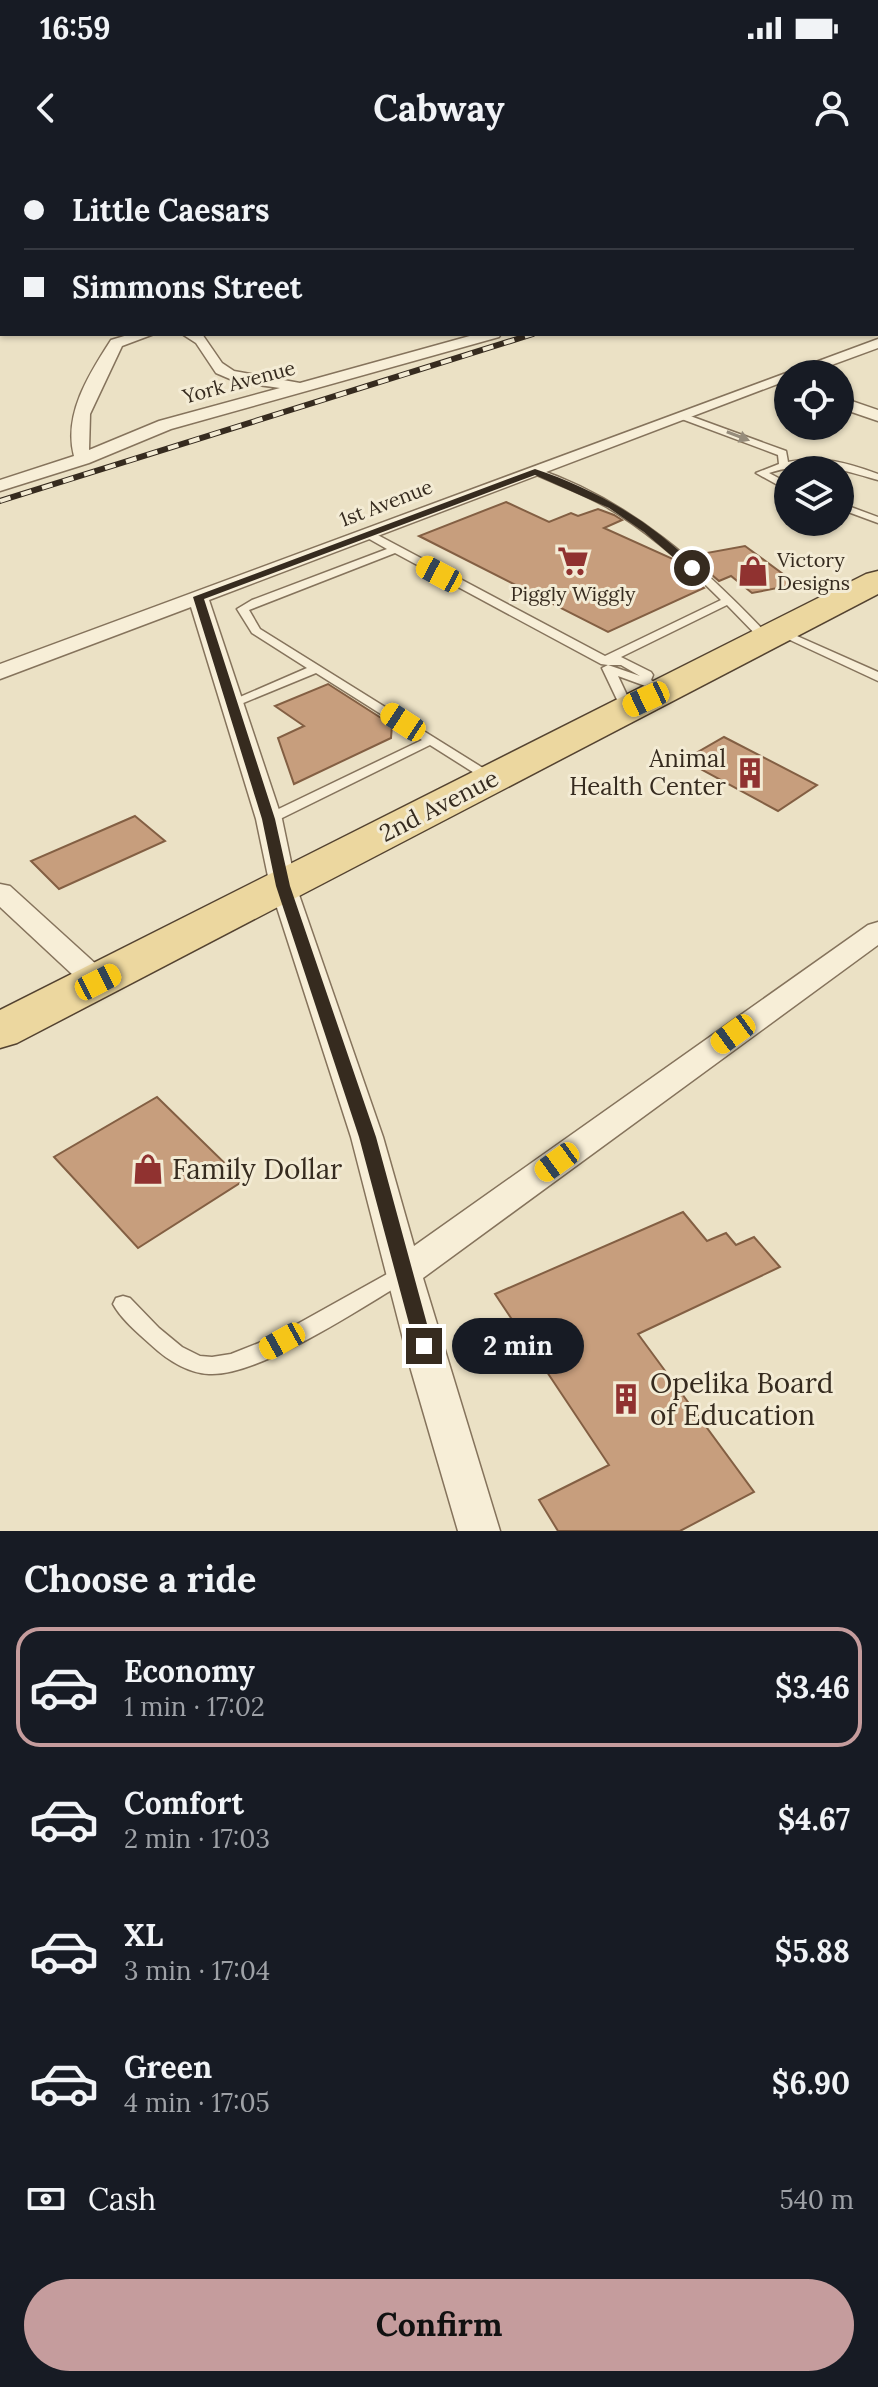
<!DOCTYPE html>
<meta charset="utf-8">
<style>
:root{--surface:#171b24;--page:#20242c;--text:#f1f3f6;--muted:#9ea1a6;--line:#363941;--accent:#c59c9d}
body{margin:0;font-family:Lora,serif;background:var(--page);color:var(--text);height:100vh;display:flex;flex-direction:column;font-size:30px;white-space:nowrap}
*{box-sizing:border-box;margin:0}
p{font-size:26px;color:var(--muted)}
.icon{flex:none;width:44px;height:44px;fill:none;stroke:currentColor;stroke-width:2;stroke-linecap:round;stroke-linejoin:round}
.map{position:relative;height:1371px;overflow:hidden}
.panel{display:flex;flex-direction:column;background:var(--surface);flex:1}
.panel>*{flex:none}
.guide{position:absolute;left:0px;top:0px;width:878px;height:176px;box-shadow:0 2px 6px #0004;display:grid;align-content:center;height:176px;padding:0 24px;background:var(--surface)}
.fabs{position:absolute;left:774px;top:200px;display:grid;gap:16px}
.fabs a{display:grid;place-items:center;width:80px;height:80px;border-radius:50%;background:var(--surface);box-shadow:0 2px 6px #0004;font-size:40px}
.end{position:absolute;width:36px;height:36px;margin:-18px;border:10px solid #362b1f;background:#fff;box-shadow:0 0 0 4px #fff}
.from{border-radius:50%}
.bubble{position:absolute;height:56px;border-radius:28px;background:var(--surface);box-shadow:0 2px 6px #0004;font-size:26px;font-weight:700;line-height:56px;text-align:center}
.car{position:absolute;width:24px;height:48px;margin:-24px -12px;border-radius:10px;box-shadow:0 0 6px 2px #0007;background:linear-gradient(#f5c518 24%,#345 0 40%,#f5c518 0 76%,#345 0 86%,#f5c518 0)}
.guide b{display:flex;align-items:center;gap:28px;height:76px;font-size:30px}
.guide b+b{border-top:2px solid var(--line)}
.guide i{width:20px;height:20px;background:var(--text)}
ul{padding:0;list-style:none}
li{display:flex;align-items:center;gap:24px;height:120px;margin:0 16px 12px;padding:0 8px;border:4px solid transparent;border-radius:24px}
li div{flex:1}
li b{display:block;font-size:30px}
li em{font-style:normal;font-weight:700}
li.current{border-color:var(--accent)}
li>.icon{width:72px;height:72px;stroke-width:1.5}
h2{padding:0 24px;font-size:36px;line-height:96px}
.pay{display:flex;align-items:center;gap:20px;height:88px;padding:0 24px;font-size:30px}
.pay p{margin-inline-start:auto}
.action{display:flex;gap:16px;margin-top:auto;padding:16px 24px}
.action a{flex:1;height:92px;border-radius:48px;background:var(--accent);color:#111;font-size:32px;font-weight:700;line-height:92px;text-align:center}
.status{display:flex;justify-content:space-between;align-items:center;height:56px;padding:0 40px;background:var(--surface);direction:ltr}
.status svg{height:22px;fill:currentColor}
header{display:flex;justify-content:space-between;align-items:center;height:104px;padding:0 24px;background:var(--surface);font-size:36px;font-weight:700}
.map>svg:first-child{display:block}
.building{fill:#c79e7d;stroke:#835f43;stroke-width:2}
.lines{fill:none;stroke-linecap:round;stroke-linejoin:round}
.service-casing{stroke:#85735c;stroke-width:3}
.minor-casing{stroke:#85735c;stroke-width:3}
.primary-casing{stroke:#534230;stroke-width:3}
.service{fill:#f7eed7;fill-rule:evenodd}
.minor{fill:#f7eed7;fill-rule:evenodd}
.primary{fill:#ecd79f;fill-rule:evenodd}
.rail-casing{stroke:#362b1f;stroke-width:6}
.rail{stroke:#f3ebd4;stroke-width:4;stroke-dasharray:11;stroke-linecap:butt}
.oneway{fill:#968c7b}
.route{fill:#362b1f}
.labels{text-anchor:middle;stroke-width:6;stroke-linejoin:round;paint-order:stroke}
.far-street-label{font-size:20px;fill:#362b1f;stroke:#f3ebd4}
.far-poi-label{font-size:20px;fill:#362b1f;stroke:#f3ebd4;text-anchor:start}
.poi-label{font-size:24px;fill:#362b1f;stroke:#f3ebd4;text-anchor:end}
.street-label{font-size:24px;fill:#362b1f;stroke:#f3ebd4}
.near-poi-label{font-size:28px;fill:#362b1f;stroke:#f3ebd4;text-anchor:start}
</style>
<div class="status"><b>16:59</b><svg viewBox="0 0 49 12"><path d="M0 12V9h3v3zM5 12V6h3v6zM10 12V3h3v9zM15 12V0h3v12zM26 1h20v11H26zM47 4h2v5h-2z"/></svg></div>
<header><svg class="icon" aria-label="back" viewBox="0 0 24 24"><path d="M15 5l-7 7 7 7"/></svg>Cabway<svg class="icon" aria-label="person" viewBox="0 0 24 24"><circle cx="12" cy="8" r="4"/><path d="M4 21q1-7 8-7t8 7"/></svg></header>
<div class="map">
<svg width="878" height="1371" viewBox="0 0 878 1371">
<rect width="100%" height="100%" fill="#ebe1c5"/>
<!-- building -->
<g class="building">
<path d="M506,342L549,362L571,353L578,356L598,349L614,355L622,360L604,368L673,399L704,428L608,472L419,376Z"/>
<path d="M745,386L783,414H780L793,425L752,433L731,416L719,421L690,396Z"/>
<path d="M328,524L392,565L391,578L294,624L278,578L304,566L275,546Z"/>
<path d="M724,577L817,625L778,651L684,600Z"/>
<path d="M135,656L165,681L59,729L31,701Z"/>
<path d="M157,937L243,1021L138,1088L54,997Z"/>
<path d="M683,1052L707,1081L726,1073L736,1085L754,1077L780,1107L638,1174L754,1332L680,1371H558L539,1340L609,1305L495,1134Z"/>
</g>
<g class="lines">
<defs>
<g id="service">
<rect x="876" y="14" width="2" height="4"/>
<path d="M682,253L786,291L788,302C820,295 848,303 878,314V320C836,308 812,299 769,313L788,323V330L785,329L756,313L779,304L778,295L679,258V254Z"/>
<path d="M535,308C630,340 703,406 770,477V481H762L727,445L621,497L651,512L653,515L651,520L657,524L651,528L618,516L633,548L627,552L621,548L602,508L608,505L601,504L395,393L249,450L260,469L499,618L492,622L487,621L430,585L274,662H264L262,659L264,656L422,580L316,513L236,546H228L226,543L307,508L252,473L237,449L252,440L387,389L364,376V372H372L605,496L721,440C686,405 648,371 605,346C582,333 556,324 532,313L530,311ZM608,505H621L640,516Z"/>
<path d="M840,343L878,357V363L840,349Z"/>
<path d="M779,468L878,512V521L775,473L773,471Z"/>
<path d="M405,1104L412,1106L415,1112L412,1118C366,1144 260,1217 209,1214C187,1213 166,1199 150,1184C138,1173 121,1159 113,1144L116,1138L123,1136L130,1138L159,1168L182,1187L200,1196L212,1197L231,1194L274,1177Z"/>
</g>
<g id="minor">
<path d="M732,0H742L743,2H733Z"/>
<path d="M2,44V54L0,55V45Z"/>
<rect x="876" y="52" width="2" height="8"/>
<rect x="0" y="70" width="2" height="8"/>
<rect x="0" y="116" width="2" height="8"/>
<path d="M131,174H154L122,186L90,254L89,290L159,261L280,228L237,222L216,213L196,183L182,174H202L222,203L234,211L300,223L477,174H501L499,177L171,269L89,303L0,331V320L74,296C63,255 89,214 111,180Z"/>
<path d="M878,179V188L807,214H788V220L209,440L282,659L296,726L383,977L414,1086L868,765L878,762V785L423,1118L500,1371H458L411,1210L351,977L270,726L256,659L191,447L0,519V504Z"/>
<path d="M840,237L878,250V261L840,248Z"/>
<path d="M0,724L10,726L108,815L113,822L108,829L98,832L88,829L0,747Z"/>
</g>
<path id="primary" d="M878,411V434L17,883L0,888V850L866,414Z"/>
</defs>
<!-- service casing -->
<use href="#service" class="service-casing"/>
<!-- minor casing -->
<use href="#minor" class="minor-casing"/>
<!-- primary casing -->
<use href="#primary" class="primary-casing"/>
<!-- service -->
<use href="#service" class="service"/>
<!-- minor -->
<use href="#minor" class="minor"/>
<!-- primary -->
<use href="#primary" class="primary"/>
<defs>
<path id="rail" d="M0,341L533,174"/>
</defs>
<!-- rail casing -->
<use href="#rail" class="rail-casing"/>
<!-- rail -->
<use href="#rail" class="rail"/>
</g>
<!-- one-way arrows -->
<defs><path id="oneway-solid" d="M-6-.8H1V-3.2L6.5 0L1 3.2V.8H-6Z" transform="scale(2)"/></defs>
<use class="oneway" href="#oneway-solid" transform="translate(738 276) rotate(21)"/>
<!-- route -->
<path class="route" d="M535,309C595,329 653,362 697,408L688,410L644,372L609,348L535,315L204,439L275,659L290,726L376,977L433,1186L431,1191H418L415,1186L359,977L276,726L262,659L193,437Z"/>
<!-- icons -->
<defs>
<symbol id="supermarket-bare" viewBox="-9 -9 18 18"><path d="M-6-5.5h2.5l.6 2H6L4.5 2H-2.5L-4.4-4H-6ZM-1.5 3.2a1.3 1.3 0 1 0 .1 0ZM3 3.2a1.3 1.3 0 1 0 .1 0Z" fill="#903230" stroke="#f3ebd4" stroke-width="2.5" paint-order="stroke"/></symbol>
<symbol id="shop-bare" viewBox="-9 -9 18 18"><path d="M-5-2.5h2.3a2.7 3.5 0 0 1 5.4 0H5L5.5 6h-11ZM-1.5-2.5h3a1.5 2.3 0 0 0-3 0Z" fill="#903230" stroke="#f3ebd4" stroke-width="2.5" paint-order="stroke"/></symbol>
<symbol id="building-bare" viewBox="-9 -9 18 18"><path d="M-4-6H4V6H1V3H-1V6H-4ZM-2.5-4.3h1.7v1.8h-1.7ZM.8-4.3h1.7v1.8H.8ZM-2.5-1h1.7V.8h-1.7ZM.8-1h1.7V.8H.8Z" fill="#903230" stroke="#f3ebd4" stroke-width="2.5" paint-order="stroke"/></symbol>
</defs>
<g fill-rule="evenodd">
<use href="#supermarket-bare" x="551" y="379" width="44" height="44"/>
<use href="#shop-bare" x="731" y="389" width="44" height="44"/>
<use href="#building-bare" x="728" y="591" width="44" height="44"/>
<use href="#shop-bare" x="126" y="987" width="44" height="44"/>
<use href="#building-bare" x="604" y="1217" width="44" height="44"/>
</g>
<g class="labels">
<!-- far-street labels -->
<g class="far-street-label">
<text transform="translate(239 222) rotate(-15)" y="7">York Avenue</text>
<text transform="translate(386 343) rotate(-21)" y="7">1st Avenue</text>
</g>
<!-- far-poi labels -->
<g class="far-poi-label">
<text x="777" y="407">Victory<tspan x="777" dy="23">Designs</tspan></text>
<text x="573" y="441" text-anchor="middle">Piggly Wiggly</text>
</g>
<!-- poi labels -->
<g class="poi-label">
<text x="726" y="607">Animal<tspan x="726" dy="28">Health Center</tspan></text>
</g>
<!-- street labels -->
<g class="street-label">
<text transform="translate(439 646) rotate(-27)" y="8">2nd Avenue</text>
</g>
<!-- near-poi labels -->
<g class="near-poi-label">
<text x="172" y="1019">Family Dollar</text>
<text x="650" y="1233">Opelika Board<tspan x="650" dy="32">of Education</tspan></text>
</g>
</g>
</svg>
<div class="fabs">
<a><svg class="icon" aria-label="locate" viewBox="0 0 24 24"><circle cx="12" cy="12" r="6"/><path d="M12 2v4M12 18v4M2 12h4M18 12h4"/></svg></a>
<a><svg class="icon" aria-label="layers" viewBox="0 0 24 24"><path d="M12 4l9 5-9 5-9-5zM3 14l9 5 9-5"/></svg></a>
</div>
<i class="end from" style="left:692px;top:408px"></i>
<i class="end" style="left:424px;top:1186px"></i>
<div class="bubble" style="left:452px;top:1158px;width:132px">2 min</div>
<i class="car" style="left:439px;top:414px;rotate:298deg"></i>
<i class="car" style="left:646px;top:539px;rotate:245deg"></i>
<i class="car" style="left:403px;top:562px;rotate:303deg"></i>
<i class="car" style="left:98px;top:822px;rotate:63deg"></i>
<i class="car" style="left:733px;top:874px;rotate:234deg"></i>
<i class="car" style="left:557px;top:1002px;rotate:234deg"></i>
<i class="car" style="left:282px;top:1181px;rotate:241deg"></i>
<div class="guide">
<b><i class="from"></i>Little Caesars</b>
<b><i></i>Simmons Street</b>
</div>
</div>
<section class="panel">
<h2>Choose a ride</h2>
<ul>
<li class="current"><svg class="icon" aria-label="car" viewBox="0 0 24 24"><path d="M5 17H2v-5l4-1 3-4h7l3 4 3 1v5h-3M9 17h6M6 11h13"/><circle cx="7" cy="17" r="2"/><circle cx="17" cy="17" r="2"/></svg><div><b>Economy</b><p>1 min · 17:02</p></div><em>$3.46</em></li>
<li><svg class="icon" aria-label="car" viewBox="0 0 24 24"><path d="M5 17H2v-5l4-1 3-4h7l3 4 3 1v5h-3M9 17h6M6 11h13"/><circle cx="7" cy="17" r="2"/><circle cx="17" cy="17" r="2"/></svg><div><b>Comfort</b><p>2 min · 17:03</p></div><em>$4.67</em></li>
<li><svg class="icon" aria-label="car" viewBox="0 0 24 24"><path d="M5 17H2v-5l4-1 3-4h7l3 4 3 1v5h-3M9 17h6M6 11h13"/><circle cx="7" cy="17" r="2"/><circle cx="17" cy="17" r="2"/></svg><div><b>XL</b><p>3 min · 17:04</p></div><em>$5.88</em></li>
<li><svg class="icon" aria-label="car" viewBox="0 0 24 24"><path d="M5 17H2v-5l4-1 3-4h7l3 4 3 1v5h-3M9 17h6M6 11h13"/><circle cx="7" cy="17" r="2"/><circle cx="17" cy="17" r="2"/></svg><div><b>Green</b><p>4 min · 17:05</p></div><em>$6.90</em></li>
</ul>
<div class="pay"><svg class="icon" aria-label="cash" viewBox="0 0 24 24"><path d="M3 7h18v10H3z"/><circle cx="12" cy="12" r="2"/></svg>Cash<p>540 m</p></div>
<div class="action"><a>Confirm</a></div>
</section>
